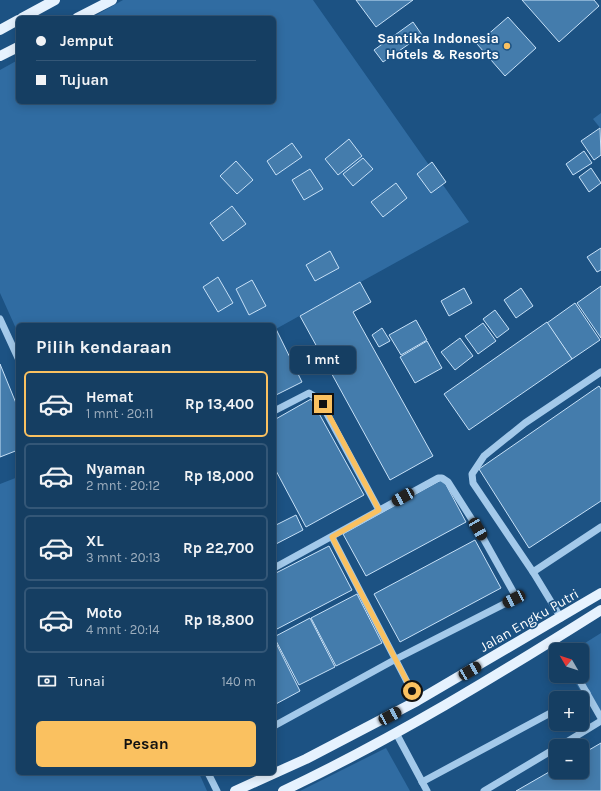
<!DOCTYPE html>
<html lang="id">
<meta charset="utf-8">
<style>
:root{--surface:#153e62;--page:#1e4568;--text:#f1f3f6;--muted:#9daebe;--line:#345777;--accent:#fac160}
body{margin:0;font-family:Karla,sans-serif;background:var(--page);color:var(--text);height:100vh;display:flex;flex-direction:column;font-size:15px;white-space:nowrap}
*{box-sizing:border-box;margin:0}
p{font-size:13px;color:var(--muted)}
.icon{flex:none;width:22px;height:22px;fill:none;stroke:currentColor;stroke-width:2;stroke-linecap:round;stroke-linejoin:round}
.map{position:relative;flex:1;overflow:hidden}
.panel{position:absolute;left:16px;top:323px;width:260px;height:452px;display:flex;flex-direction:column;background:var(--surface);border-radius:6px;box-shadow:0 2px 10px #0003,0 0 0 1px var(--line)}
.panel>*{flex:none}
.hud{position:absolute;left:16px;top:16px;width:260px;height:88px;border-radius:6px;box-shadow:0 2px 10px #0003,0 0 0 1px var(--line);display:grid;align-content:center;height:88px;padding:0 20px;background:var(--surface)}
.needle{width:26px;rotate:309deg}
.buttons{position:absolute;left:549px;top:643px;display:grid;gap:8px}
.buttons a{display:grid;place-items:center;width:40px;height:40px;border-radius:6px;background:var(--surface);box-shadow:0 2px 10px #0003,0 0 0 1px var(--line);font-size:20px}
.end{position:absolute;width:18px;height:18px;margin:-9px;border:5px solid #fac160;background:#111;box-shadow:0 0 0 2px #111}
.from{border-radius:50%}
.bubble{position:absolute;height:28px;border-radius:6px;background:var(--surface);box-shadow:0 2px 10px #0003,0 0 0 1px var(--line);font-size:13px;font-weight:700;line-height:28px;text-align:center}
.car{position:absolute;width:12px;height:24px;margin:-12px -6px;border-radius:5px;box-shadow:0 0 3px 1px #0007;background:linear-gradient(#222 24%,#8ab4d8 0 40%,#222 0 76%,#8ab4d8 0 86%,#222 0)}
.hud b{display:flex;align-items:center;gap:14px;height:38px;font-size:15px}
.hud b+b{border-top:1px solid var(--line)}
.hud i{width:10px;height:10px;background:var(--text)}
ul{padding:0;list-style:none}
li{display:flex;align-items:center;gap:12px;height:66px;margin:0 8px 6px;padding:0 12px;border:2px solid var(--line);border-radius:6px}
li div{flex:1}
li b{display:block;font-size:15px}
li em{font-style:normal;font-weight:700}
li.selected{border-color:var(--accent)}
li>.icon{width:36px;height:36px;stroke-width:1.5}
h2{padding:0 20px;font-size:18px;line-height:48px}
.pay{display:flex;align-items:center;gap:10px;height:44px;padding:0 20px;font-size:15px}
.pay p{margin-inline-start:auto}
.cta{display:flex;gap:8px;margin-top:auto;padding:8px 20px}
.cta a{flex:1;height:46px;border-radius:6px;background:var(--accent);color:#111;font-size:16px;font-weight:700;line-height:46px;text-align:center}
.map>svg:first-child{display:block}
.green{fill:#306ca2}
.building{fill:#447cac;stroke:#c7e1f8}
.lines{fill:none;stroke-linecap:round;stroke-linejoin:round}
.minor{stroke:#a3c9ea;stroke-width:7}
.major{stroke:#e6f2fe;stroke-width:10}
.route{stroke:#fac160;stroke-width:5}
.poi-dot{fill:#fac160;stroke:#1c5283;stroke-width:1.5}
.labels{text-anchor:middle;stroke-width:3.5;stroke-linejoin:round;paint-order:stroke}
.poi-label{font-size:14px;font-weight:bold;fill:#fff;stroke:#1c5283;text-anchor:end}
.street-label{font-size:14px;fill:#fff;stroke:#1c5283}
</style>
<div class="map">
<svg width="601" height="791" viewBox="0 0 601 791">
<rect width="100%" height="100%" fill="#1c5283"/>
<!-- green -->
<g class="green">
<path d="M123,0H313L469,222L274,330V325H18V333L0,293V70L18,60V102H274V18H91Z"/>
<path d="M601,113V129L593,119Z"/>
<path d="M18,477V773H199L207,791H0V484Z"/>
<path d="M601,633V723L571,676H582V650H574Z"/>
<path d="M386,748L410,791H300Z"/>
</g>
<!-- building -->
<g class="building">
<path d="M356,0H413L376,27Z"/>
<path d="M522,0H594L599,6L559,42Z"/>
<path d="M508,17L536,48L505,76L477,44Z"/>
<path d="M413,22L422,35L383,62L374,50Z"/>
<path d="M600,128L601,155L594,160L581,141Z"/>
<path d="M349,139L362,156L338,175L325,159Z"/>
<path d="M292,143L302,157L276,175L267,161Z"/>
<path d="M584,151L592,163L573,175L566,164Z"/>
<path d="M363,158L373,169L353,186L343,174Z"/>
<path d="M236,161L253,180L237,194L220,176Z"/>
<path d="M432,162L446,182L431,193L417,174Z"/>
<path d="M591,168L601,183L589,192L579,177Z"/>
<path d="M310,169L323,189L304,200L292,180Z"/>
<path d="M396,183L407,198L383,217L371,202Z"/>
<path d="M232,206L246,224L223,241L210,223Z"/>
<path d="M601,248V270L597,272L587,257Z"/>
<path d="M330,251L339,268L315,281L306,265Z"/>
<path d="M218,277L233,303L218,312L203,287Z"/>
<path d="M252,280L266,306L249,315L236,289Z"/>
<path d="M360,282L371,302L353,312L433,456L390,480L300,316Z"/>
<path d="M601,286V338L577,303Z"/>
<path d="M464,288L472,303L449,316L441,301Z"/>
<path d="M521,288L533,306L516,318L504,300Z"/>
<path d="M575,303L600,340L572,359L547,323Z"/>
<path d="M495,310L509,329L497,338L483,319Z"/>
<path d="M416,320L427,340L401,355L389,335Z"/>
<path d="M547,322L572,359L469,430L444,394Z"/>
<path d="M483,323L496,341L478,354L465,336Z"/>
<path d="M382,328L390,341L379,347L372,335Z"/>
<path d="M276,329L302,382L274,396V330Z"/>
<path d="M460,338L473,356L455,370L441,352Z"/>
<path d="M427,341L442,368L415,383L400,357Z"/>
<path d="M0,364L18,408V450L0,457Z"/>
<path d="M599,386L601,389V501L529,548L479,469Z"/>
<path d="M311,399L364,495L306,527L274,467V420Z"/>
<path d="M443,479L466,522L366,576L343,534Z"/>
<path d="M296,515L303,530L274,545V526Z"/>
<path d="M475,540L501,588L400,642L374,594Z"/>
<path d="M329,546L352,590L277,629L274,622V574Z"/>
<path d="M357,594L382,643L336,666L311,618Z"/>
<path d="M310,618L335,667L299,685L274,637Z"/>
<path d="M274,639L300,691L274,705Z"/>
<path d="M601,743V791H516L556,768V772H582V754Z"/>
</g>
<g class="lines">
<!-- minor -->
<g class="minor">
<path d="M0,319L18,358"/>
<path d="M274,411L309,393L319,399L379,510"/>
<path d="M332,537L417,701"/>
<path d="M274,568L438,478H442L448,482L478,529L515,595L514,599L396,659L274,726"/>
<path d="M533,572L601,527"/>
<path d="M561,618L533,572L473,483L472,474L484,456L525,423L601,372"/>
<path d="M554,639L561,650"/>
<path d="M577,676L601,718"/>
<path d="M578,698L587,693"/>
<path d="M396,733L427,791"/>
<path d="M560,746L601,721"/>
<path d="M208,773L217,791"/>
<path d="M422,782L556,710"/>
<path d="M484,791L556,748"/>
</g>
<!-- major -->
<g class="major">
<path d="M22,18L55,0"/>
<path d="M77,18L112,0"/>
<path d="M0,30L18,20"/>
<path d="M0,56L18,47"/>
<path d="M235,791L306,759L417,701L601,593"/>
<path d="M283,791C393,739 498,675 601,610"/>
</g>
</g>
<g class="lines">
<!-- route -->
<path class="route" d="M323,404L379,510L332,537L412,691"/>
</g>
<!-- markers -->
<circle class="poi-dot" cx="507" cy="46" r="4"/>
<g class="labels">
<!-- poi labels -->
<g class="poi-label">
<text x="499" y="43">Santika Indonesia<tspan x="499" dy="16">Hotels &amp; Resorts</tspan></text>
</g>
<!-- street labels -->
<g class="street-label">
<text transform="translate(529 620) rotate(-30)" y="5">Jalan Engku Putri</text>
</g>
</g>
</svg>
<div class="buttons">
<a><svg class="needle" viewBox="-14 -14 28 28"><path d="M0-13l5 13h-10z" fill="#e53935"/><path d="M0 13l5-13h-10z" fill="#9daebe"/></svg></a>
<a>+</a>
<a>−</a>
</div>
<i class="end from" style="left:412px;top:691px"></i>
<i class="end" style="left:323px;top:404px"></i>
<div class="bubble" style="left:290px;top:346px;width:66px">1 mnt</div>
<i class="car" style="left:403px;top:497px;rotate:241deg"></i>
<i class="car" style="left:478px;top:529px;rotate:150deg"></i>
<i class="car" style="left:514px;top:599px;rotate:243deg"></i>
<i class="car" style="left:470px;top:671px;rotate:60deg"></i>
<i class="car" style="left:390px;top:716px;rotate:62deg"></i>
<div class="hud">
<b><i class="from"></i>Jemput</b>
<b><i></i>Tujuan</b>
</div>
<section class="panel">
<h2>Pilih kendaraan</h2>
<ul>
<li class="selected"><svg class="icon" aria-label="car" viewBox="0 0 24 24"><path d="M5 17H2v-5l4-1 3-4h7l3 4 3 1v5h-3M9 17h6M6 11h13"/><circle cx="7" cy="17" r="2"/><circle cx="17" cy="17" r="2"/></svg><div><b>Hemat</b><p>1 mnt · 20:11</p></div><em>Rp 13,400</em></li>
<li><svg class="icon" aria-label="car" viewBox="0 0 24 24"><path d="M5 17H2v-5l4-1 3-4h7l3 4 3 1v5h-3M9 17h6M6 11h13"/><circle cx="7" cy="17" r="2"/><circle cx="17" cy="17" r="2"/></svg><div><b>Nyaman</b><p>2 mnt · 20:12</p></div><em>Rp 18,000</em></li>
<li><svg class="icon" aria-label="car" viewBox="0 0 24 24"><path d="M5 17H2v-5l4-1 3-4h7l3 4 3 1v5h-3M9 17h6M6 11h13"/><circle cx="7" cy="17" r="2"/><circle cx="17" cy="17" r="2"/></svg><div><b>XL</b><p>3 mnt · 20:13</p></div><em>Rp 22,700</em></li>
<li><svg class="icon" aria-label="car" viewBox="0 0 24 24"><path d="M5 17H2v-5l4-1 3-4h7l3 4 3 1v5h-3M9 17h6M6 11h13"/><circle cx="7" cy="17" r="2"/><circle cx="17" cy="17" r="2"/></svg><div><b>Moto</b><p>4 mnt · 20:14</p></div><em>Rp 18,800</em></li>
</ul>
<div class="pay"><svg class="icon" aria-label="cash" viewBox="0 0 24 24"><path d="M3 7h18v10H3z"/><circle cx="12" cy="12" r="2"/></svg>Tunai<p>140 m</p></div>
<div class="cta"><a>Pesan</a></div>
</section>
</div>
